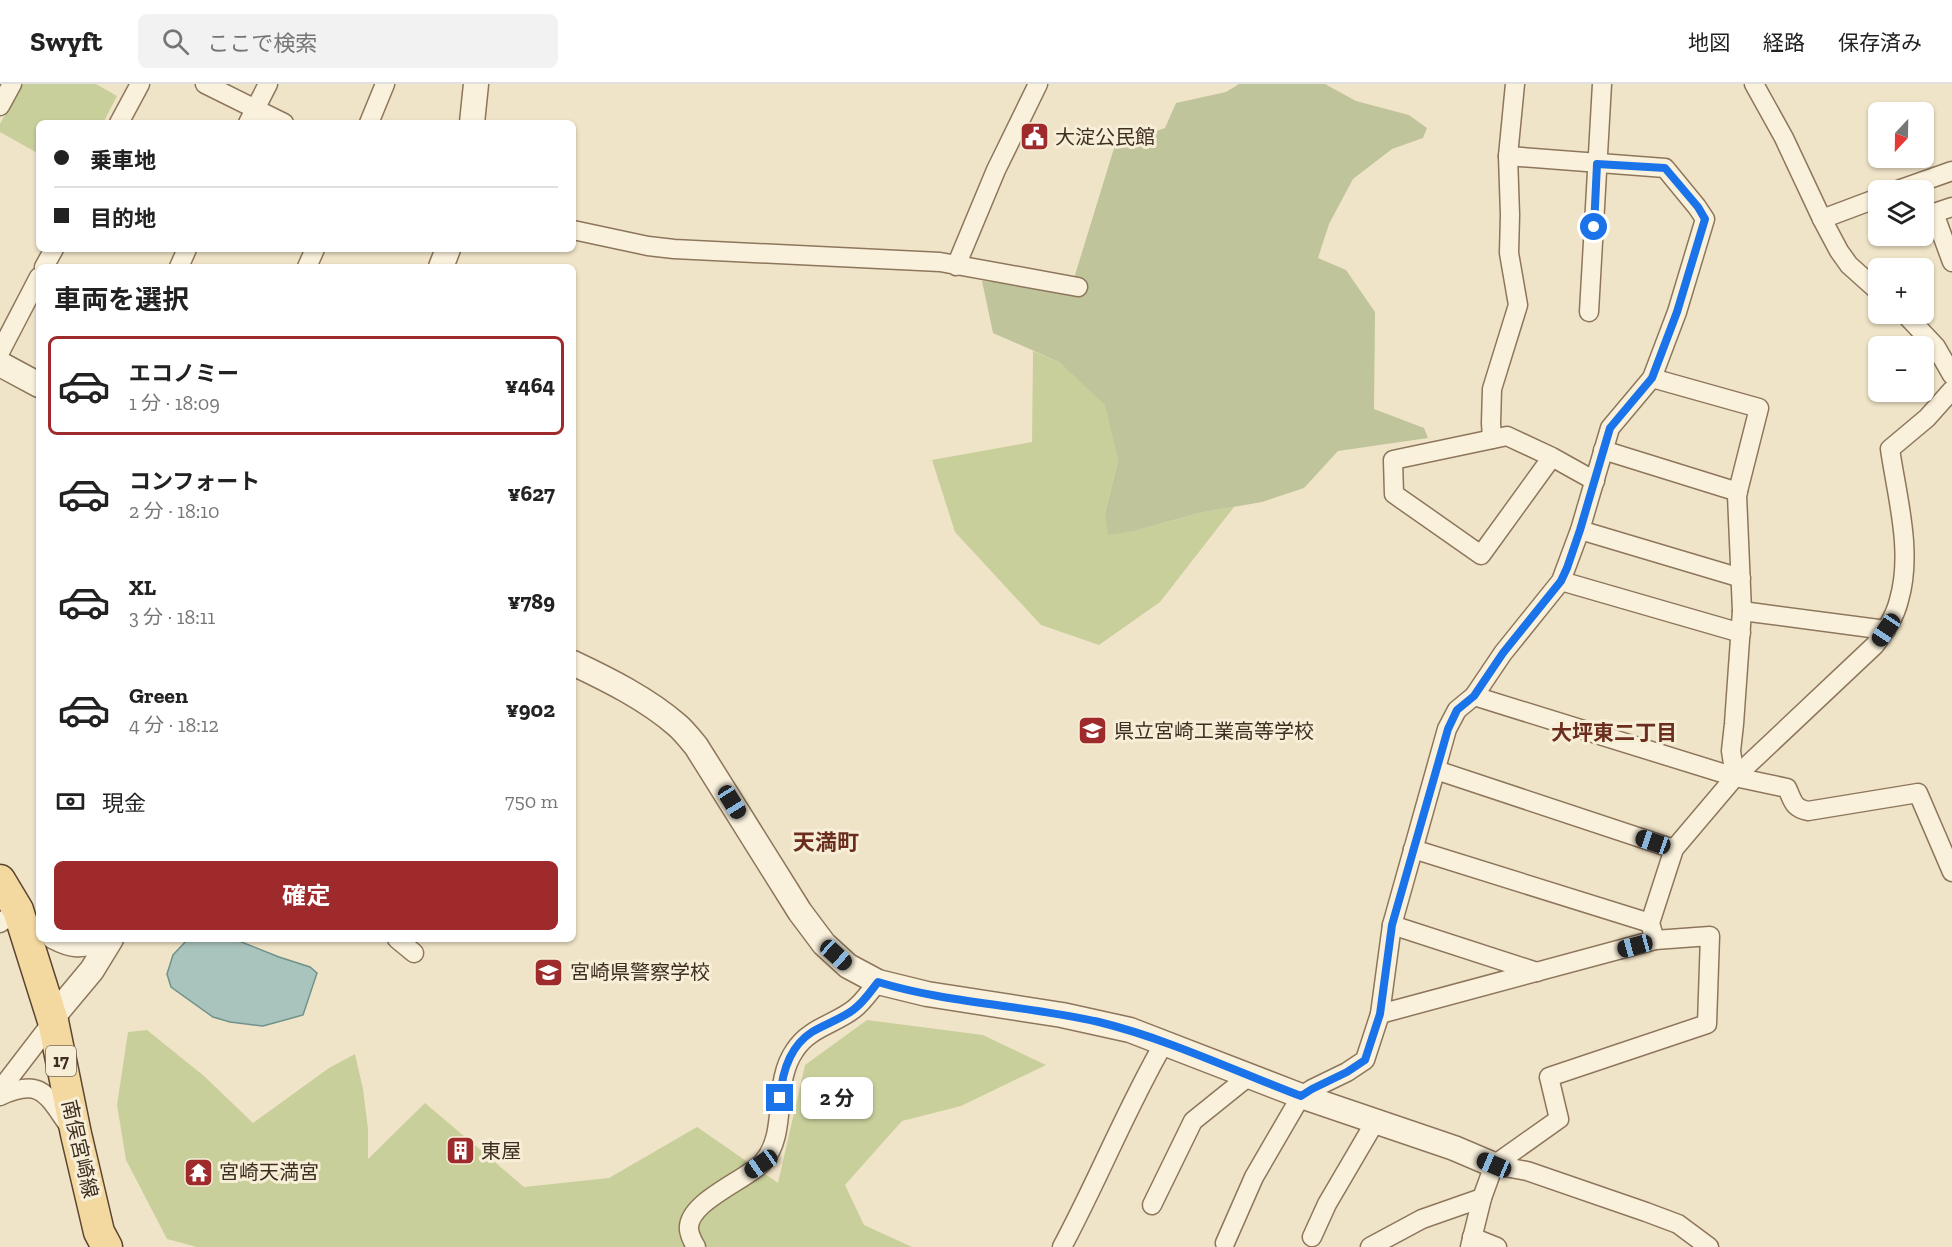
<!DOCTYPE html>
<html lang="ja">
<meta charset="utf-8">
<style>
:root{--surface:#fff;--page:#f2f2f2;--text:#222;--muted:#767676;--line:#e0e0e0;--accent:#9e2a2b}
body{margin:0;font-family:"Zilla Slab","Noto Sans JP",serif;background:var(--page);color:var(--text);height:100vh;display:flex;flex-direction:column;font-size:22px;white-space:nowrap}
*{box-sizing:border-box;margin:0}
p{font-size:20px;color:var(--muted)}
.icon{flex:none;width:33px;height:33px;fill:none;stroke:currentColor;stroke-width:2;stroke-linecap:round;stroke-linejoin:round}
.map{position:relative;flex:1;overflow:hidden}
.side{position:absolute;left:36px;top:180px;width:540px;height:678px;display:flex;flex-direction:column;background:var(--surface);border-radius:9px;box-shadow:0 2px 4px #0004}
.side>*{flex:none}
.guide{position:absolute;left:36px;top:36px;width:540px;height:132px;border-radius:9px;box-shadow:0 2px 4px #0004;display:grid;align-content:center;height:132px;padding:0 18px;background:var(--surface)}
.needle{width:39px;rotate:202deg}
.controls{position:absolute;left:1868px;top:18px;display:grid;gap:12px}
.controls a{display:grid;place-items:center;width:66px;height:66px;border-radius:9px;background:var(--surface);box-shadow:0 2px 4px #0004;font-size:30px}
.end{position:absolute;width:27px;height:27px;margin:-14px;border:8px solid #1a73e8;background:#fff;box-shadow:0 0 0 3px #fff}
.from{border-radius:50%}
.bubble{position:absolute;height:42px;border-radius:9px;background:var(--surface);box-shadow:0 2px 4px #0004;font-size:20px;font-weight:700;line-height:42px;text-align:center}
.car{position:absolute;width:18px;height:36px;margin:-18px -9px;border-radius:8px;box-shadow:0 0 4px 2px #0007;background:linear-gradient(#222 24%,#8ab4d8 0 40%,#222 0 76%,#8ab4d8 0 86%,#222 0)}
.guide b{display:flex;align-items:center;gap:21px;height:57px;font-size:22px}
.guide b+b{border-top:2px solid var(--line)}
.guide i{width:15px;height:15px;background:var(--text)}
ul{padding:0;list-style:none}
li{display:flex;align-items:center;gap:18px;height:99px;margin:0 12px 9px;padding:0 6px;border:3px solid transparent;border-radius:9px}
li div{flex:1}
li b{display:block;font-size:22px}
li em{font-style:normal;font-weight:700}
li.current{border-color:var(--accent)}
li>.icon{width:54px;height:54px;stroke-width:1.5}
h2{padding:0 18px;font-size:27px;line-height:72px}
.pay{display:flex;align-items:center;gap:15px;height:66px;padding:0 18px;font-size:22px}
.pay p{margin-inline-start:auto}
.cta{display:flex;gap:12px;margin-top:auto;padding:12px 18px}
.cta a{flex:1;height:69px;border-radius:9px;background:var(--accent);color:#fff;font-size:24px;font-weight:700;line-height:69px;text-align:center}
header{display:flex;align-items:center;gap:36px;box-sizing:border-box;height:84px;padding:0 30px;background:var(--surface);border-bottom:2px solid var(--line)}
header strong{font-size:28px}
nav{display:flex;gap:33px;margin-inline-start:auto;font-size:21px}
.search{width:420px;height:54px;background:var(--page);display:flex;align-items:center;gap:15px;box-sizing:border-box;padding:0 21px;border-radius:9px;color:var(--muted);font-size:22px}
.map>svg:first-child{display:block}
.green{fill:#c9cf9b}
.cemetery{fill:#bfc49a}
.water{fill:#a9c4bc;stroke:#6f938a;stroke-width:1.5}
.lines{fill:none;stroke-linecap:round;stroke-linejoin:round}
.minor-casing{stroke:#8d765c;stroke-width:21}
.tertiary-casing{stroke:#8d765c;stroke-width:27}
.primary-casing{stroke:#5b4430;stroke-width:33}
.minor{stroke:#faf1dc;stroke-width:18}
.tertiary{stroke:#faf1dc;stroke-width:24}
.primary{stroke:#f3d9a0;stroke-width:30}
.route{stroke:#1a73e8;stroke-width:8}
.labels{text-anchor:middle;stroke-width:6;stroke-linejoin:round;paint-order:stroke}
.shield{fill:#f7eed8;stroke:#756857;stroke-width:1.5}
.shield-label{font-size:18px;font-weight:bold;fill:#3d2e20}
.poi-label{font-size:20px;fill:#3d2e20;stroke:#f7eed8;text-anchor:start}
.street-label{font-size:20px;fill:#3d2e20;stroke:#f7eed8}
.neighbourhood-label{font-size:21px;font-weight:bold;fill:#6b2e1e;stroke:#f7eed8}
.quarter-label{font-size:22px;font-weight:bold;fill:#6b2e1e;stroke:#f7eed8}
</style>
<header>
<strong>Swyft</strong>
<div class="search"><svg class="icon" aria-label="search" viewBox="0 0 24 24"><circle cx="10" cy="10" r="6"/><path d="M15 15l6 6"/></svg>ここで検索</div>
<nav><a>地図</a><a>経路</a><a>保存済み</a></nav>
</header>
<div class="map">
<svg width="1952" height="1163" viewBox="0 0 1952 1163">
<rect width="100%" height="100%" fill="#f0e4c8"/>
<!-- green -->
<g class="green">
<path d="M21,0H96L117,12L103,39H39V70L0,48V40Z"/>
<path d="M1033,267L1059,278L1105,320L1118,377L1105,429L1138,446L1199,429L1234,423L1160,518L1099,561L1041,541L955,448L932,376L1032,358Z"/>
<path d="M867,936L983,951L1046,981L961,1022L902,1037L845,1101L864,1141L912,1163H197L167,1155L126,1076L117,1021L128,948L147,946L204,992L253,1039L329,984L355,970L363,1005L368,1045V1075L425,1019L524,1103L609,1094L697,1043L778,1099L805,981Z"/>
</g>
<!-- cemetery -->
<path class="cemetery" d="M1239,0H1325L1356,17L1409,31L1427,44L1423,54L1392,65L1353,95L1329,140L1318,174L1346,186L1375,228L1374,325L1424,344L1428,354L1338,367L1304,404L1262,418L1199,429L1138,446L1108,451L1105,429L1118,377L1105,321L1059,278L993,249L982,197L1071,204L1115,61L1165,44L1176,19L1226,8Z"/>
<!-- water -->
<path class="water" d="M188,855H234L279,873L310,883L317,889L303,931L263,942L230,938L213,933L171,903L167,890L173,871Z"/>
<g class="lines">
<defs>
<g id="minor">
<path d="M205,0L284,39"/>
<path d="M1754,0L1784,54L1822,135L1839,167L1849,181L1878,207"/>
<path d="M0,22L12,0"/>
<path d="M119,39L140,0"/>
<path d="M248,39L268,0"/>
<path d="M369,39L385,0"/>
<path d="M1898,106L1952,87"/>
<path d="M1952,123L1934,129L1952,178"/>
<path d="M1822,135L1878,114"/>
<path d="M573,146L648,162L674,165L940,178L1078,203"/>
<path d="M956,182L996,86L1038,0"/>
<path d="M44,183L54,165"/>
<path d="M179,183L187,165"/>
<path d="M307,183L315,165"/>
<path d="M1589,228L1602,0"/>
<path d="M1905,230L1936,263L1952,291"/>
<path d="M0,268L39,193"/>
<path d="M1652,294L1759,324L1737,411L1742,527L1734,640L1731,667L1735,693"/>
<path d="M1492,355L1491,339L1492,305L1518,221L1509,169L1510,131L1508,72L1515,0"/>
<path d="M1603,366L1738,408"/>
<path d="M1552,373L1481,471L1394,410L1393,376L1507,352L1552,373L1595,397"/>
<path d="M1580,446L1741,494"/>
<path d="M1561,497L1741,549"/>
<path d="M1742,527L1886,546"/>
<path d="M1474,612L1735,693L1787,704C1793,717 1793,724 1808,727L1918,709L1952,788"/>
<path d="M1436,686L1674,765"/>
<path d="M1413,765L1650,839"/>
<path d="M0,839L18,826L25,833"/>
<path d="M1392,841L1537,888"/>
<path d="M52,855C69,864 84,868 101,855"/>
<path d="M397,855L414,869"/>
<path d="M1380,930L1655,856L1650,839L1674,765L1735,693L1875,561C1885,547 1895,533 1899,516C1913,468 1897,413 1890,365L1927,334L1952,306"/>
<path d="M0,1006L53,937"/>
<path d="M0,1012C41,993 47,1011 69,1042"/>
<path d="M1494,1081L1527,1087L1646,1128L1678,1140L1709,1163"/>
<path d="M1152,1121L1193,1037L1249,992"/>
<path d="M1312,1153L1327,1120L1375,1038"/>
<path d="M1472,1153L1497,1163"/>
<path d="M1225,1159L1254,1093L1301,1012L1312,1005L1347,988L1365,976L1380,930L1392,841L1447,645L1457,626L1474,612L1503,569L1561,497L1580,446L1610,344L1652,294L1677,228L1705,135L1697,123L1665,84L1508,72"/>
<path d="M696,1163C693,1158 690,1152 689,1146C686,1118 747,1096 763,1078C789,1048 771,1000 795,966C809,944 835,940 854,925C864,917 870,907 878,898"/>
<path d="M1062,1163C1098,1096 1126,1025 1164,959"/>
<path d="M1370,1163L1422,1135L1482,1114"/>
<path d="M1470,1163L1482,1114L1494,1081L1559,1035L1549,993L1707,940L1710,852L1655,856"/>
</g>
<g id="tertiary">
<path d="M472,39L476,0"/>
<path d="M441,183L448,165"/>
<path d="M0,280L39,301"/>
<path d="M573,579C609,596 647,615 677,641C684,647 690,655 696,662L800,828L824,860L848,882L878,898L927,910L1062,931L1130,946L1301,1012L1454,1064L1494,1081"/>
<path d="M53,937L57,928L92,886L111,855"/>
</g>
<path id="primary" d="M0,796L18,826L53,937L76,1050L99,1148L107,1163"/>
</defs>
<!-- minor casing -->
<use href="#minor" class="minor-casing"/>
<!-- tertiary casing -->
<use href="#tertiary" class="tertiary-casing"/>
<!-- primary casing -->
<use href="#primary" class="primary-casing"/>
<!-- minor -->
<use href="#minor" class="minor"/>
<!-- tertiary -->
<use href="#tertiary" class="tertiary"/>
<!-- primary -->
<use href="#primary" class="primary"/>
</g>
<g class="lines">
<!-- route -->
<path class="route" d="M780,1014C782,989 790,962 812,948C825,940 841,935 853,926C864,918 870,908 878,898C950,920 1026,921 1099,938C1168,955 1235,987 1301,1012L1312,1005L1347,988L1365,976L1380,930L1392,841L1448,645L1457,626L1474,612L1503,569L1561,497L1567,484L1580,446L1610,344L1652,294L1677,228L1705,135L1698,123L1665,84L1597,80L1594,143"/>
</g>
<!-- icons -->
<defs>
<symbol id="civic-square" viewBox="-11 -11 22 22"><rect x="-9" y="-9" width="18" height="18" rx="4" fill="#9e2a2b" stroke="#f7eed8"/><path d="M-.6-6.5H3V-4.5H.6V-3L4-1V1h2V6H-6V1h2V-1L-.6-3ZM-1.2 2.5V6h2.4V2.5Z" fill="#fff"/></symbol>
<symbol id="school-square" viewBox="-11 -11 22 22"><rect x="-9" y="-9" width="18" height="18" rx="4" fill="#9e2a2b" stroke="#f7eed8"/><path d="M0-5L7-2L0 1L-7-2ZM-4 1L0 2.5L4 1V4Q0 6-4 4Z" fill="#fff"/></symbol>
<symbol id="building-square" viewBox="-11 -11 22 22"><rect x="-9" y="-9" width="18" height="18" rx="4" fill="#9e2a2b" stroke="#f7eed8"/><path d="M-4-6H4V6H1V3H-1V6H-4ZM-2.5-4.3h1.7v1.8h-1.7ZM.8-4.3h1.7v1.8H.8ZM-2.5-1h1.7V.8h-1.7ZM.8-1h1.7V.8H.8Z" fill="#fff"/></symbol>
<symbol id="temple-square" viewBox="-11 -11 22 22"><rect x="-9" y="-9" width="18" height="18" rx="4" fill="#9e2a2b" stroke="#f7eed8"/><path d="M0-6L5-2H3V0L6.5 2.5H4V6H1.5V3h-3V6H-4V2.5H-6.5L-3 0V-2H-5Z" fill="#fff"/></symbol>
</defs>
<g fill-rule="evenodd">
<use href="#civic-square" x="1018" y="36" width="33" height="33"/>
<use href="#school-square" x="1076" y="630" width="33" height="33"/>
<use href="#school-square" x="532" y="872" width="33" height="33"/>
<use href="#building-square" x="444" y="1050" width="33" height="33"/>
<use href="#temple-square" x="182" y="1072" width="33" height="33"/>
</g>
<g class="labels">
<!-- shield labels -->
<rect class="shield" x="46" y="962" width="30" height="30" rx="4.5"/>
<g class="shield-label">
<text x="61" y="983">17</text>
</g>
<!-- poi labels -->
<g class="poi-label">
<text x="1055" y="60">大淀公民館</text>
<text x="1114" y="654">県立宮崎工業高等学校</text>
<text x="570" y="895">宮崎県警察学校</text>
<text x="481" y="1074">東屋</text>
<text x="219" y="1095">宮崎天満宮</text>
</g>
<!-- street labels -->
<g class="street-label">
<text transform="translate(80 1065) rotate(77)" y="7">南俣宮崎線</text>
</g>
<!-- neighbourhood labels -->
<g class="neighbourhood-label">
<text x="1614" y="656">大坪東二丁目</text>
</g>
<!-- quarter labels -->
<g class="quarter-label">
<text x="826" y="766">天満町</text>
</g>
</g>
</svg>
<div class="controls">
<a><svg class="needle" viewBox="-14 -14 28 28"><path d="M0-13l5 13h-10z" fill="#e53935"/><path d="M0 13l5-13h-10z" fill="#767676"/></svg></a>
<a><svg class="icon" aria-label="layers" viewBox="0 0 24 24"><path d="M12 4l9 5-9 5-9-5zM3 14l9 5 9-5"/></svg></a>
<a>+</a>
<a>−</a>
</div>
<i class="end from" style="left:1594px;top:143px"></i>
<i class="end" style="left:780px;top:1014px"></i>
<div class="bubble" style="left:801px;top:993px;width:72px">2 分</div>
<i class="car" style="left:1886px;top:546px;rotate:214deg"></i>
<i class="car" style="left:732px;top:718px;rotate:148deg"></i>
<i class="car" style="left:1653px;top:758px;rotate:289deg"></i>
<i class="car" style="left:1635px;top:862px;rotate:255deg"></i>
<i class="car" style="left:836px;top:871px;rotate:132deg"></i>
<i class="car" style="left:761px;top:1080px;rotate:235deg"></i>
<i class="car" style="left:1494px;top:1081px;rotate:293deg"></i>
<div class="guide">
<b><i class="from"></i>乗車地</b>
<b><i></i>目的地</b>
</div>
<section class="side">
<h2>車両を選択</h2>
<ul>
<li class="current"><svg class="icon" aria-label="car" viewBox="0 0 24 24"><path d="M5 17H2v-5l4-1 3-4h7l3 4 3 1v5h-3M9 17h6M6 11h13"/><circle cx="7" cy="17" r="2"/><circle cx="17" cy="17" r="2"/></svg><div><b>エコノミー</b><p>1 分 · 18:09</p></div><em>¥464</em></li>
<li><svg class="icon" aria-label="car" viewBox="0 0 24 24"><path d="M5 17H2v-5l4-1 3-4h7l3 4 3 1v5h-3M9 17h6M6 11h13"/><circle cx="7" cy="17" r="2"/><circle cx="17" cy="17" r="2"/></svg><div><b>コンフォート</b><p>2 分 · 18:10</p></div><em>¥627</em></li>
<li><svg class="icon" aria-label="car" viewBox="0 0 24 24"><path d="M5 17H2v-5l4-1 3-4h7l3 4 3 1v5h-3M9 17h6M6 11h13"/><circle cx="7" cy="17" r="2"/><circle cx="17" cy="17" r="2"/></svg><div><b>XL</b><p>3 分 · 18:11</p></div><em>¥789</em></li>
<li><svg class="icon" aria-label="car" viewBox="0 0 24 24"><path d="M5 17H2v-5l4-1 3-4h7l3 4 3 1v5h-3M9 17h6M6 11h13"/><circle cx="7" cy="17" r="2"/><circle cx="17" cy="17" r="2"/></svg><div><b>Green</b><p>4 分 · 18:12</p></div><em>¥902</em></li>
</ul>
<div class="pay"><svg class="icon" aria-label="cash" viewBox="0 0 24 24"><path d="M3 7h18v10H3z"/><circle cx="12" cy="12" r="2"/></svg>現金<p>750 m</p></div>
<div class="cta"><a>確定</a></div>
</section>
</div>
